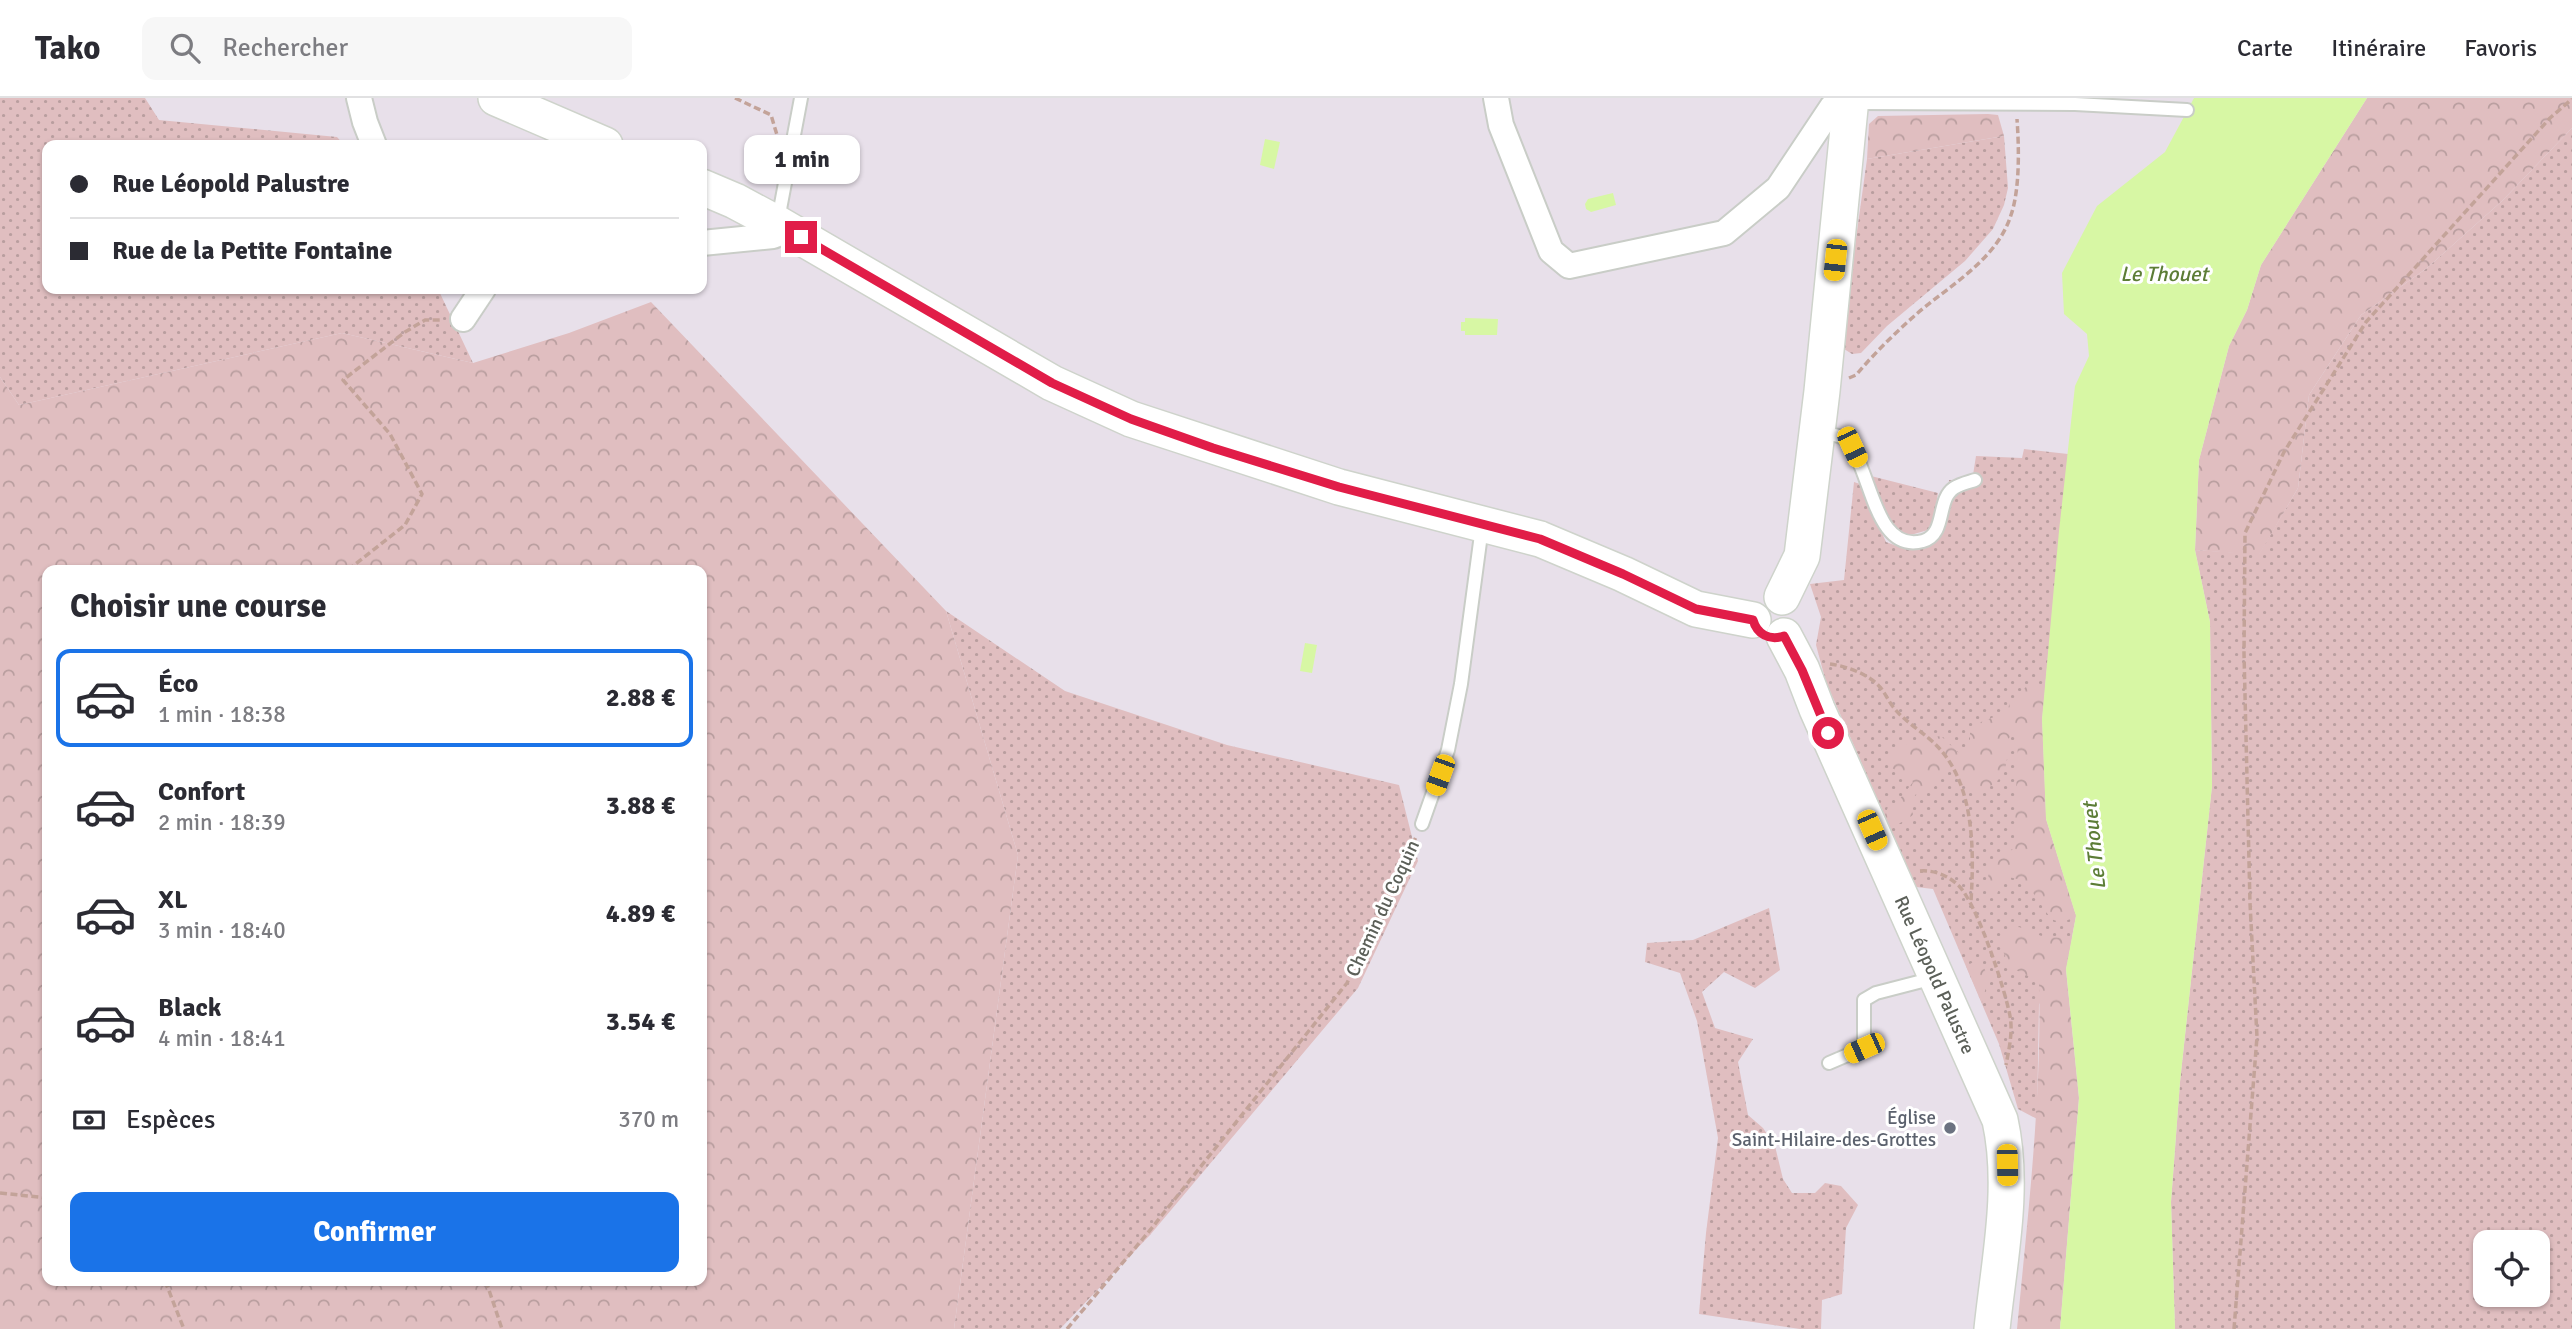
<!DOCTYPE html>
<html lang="fr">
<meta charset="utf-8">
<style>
:root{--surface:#fff;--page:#f7f7f7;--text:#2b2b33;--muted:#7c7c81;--line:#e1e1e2;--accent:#1a73e8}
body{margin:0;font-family:Signika,sans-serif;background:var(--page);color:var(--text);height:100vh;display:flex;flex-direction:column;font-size:26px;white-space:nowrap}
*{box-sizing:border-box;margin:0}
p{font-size:23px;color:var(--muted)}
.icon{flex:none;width:38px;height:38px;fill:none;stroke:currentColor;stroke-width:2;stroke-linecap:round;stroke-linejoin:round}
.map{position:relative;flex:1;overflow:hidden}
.panel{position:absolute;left:42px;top:467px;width:665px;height:721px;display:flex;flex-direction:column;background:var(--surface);border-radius:14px;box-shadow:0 2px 5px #0004}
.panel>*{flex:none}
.guide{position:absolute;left:42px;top:42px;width:665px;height:154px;border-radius:14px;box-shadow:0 2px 5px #0004;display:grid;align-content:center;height:154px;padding:0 28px;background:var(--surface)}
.buttons{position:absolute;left:2473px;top:1132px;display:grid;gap:14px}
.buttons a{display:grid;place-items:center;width:77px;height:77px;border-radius:14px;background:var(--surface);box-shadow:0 2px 5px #0004;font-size:35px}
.end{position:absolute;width:32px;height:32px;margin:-16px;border:9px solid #e11d48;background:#fff;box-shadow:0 0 0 4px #fff}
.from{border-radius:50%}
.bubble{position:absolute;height:49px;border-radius:14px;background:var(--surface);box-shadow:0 2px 5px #0004;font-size:23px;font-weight:700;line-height:49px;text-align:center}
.car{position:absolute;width:21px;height:42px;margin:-21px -10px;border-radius:9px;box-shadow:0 0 5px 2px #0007;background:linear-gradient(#f5c518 24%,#345 0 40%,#f5c518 0 76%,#345 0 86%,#f5c518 0)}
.guide b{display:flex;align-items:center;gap:24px;height:66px;font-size:26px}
.guide b+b{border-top:2px solid var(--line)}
.guide i{width:18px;height:18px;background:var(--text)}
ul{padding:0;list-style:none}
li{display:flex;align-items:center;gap:21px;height:98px;margin:0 14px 10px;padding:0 14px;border:4px solid transparent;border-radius:14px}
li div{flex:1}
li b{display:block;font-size:26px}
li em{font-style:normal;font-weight:700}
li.current{border-color:var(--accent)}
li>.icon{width:63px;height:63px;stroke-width:1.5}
h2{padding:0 28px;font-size:32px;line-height:84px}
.pay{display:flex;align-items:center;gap:18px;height:77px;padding:0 28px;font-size:26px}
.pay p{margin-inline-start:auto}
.primary-button{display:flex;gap:14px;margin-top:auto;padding:14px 28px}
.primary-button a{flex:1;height:80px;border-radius:14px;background:var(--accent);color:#fff;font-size:28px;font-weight:700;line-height:80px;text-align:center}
header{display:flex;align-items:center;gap:42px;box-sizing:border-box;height:98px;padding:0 35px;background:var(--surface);border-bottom:2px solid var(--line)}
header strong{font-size:33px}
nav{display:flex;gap:38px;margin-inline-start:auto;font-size:24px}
.search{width:490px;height:63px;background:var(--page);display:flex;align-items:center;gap:18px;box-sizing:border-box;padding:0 24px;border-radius:14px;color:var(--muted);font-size:26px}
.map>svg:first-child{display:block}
.grass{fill:url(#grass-dots);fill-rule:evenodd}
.forest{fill:url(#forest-crowns);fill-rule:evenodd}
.water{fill:#d7f7a4}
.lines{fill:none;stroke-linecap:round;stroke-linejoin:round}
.lane-casing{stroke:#c9cdc7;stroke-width:16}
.street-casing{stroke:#c9cdc7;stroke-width:28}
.secondary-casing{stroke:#ced3cb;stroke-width:38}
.path{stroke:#c3a399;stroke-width:3.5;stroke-dasharray:7 3.5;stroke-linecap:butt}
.lane{stroke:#fff;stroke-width:12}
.street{stroke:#fff;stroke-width:24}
.secondary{stroke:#fff;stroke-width:35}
.route{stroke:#e11d48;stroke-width:9}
.worship-dot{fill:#6b7280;stroke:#fff;stroke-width:2.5}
.labels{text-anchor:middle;stroke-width:6;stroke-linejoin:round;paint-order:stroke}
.street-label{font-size:19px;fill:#5c6059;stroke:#fff}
.worship-label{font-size:19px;fill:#5b616d;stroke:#fff;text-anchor:end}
.water-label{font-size:21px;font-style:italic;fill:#5c7d36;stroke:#fff}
</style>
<header>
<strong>Tako</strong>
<div class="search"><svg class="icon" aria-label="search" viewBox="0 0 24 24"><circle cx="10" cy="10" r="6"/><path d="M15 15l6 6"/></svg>Rechercher</div>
<nav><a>Carte</a><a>Itinéraire</a><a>Favoris</a></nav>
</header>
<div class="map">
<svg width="2572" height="1231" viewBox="0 0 2572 1231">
<defs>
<pattern id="grass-dots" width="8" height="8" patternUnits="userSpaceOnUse" patternTransform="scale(1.75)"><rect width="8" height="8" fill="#e0bec0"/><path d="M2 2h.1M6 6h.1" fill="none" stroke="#b99e9f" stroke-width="1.8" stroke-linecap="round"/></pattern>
<pattern id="forest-crowns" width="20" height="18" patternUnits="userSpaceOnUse" patternTransform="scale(1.75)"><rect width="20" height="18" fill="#e0bec0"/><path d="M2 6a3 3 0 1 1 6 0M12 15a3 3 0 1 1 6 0" fill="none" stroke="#b99e9f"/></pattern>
</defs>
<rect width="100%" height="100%" fill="#e8e0ea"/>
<!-- grass -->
<g class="grass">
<path d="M0,0H145L159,22L337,39L344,47H47V191H438L473,265L342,235L19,307L0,279Z"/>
<path d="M2572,30V1231H2175L2171,1104L2180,984L2212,688L2210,524L2195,452L2259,456L2298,390L2309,297L2361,217L2427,170L2502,103ZM2485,1144H2538V1197H2485Z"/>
<path d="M2004,38L2008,90L2004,107L1993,131L1965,163L1887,228L1861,255L1852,256L1841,249L1867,61Z"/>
<path d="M2024,351L2068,356L2042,621L2046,722L2076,818L2066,871L2039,906L2037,1021L2018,1011L1999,946L1933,791L1916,789L1826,584L1816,547L1821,519L1810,486L1844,482L1854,384L1863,387L1871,411L1886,444L1905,451L1924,448L1946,422L1949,382H1968L1973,377L1976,358L2022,360Z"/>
<path d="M1871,378L1938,395L1934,420L1928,432L1907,438C1885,426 1879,401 1871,378Z"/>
<path d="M946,513L1065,593L1227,647L1399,687L1418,763L1358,890L1150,1137L1060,1231H954L1018,757Z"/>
<path d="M1769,810L1780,872L1755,890L1724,874L1702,894L1715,930L1753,941L1738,964L1748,1017L1763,1030L1775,1048L1783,1081L1792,1095H1815L1825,1085L1841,1088L1858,1107L1846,1130L1842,1196L1822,1202L1821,1231H1800L1699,1216L1706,1135L1718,1040L1697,923L1680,875L1645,864L1647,845L1693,842Z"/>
</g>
<!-- forest -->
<g class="forest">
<path d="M2367,0H2572V30L2502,103L2427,170L2361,217L2309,297L2298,390L2259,457L2195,452L2199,362L2229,248L2247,212L2261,167Z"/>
<path d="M1988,16L1998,17L2004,38L1867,61L1869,26L1878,18Z"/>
<path d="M651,204L946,513L1018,757L954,1231H0V279L19,307L342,235L473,265L569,235ZM47,472H702V1183H47Z"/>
<path d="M2028,587L2045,591L2042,621L2046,721L2076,818L2062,825L2051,821L2025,783L2009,779L2002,783L1997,796L1988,797L1983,786L1988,780L1990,766C1997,759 2006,757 2014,750L2018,643L2013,636L2008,641C2008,668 2006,687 1975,693L1961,678L1946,672L1932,692L1916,696L1911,704L1913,717L1906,722L1890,730L1885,717L1888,709L1895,707L1913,684L1909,679L1888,668L1887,658C1901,645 1922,640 1941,638L1964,660L1970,651V634L1981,624L2007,614L2010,604Z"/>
<path d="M2019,829L2044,839L2072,840L2066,871L2079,1000L2060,1231H2017C2028,1115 2042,999 2039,882C2012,872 2006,869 2000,841L2009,831Z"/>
<path d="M1981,860L1988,881L1982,905L1966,868Z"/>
</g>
<!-- water -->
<g class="water">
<path d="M2194,0H2367L2261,167L2247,212L2229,248L2199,362L2195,452L2210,524L2212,688L2180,984L2171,1104L2175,1231H2060L2079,1000L2066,871L2076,818L2046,721L2042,621L2059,433L2075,288L2089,258L2087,236L2064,216L2062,175L2097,108L2165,54Z"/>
<path d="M1265,41L1280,44L1274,71L1260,67Z"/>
<path d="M1613,95L1616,107L1591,114L1586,111L1585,106L1588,101Z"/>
<path d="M1465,220L1498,221L1497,237H1465V233H1461V224H1465Z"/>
<path d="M1305,545L1317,547L1312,575L1300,573Z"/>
</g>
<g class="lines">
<defs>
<g id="lane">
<path d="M1851,5L2075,6L2187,12"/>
<path d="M778,122L801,0"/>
<path d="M1817,335C1825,336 1837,336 1843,340C1872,362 1871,457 1923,443C1947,436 1936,402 1954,390C1960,386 1969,384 1975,382"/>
<path d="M1422,726L1448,652L1461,586L1482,429"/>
<path d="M1829,965L1864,950V902L1876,895L1934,880"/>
</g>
<g id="street">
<path d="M359,0L365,24L374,47"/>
<path d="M1496,0L1501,27L1551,153L1569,168L1724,135L1778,90L1832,9L1851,5"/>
<path d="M702,145L773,138L778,126"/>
<path d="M463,221L483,191"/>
</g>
<g id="secondary">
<path d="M496,0L605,47"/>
<path d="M702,89L735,103L778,126L1052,285L1131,321L1339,389L1540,441L1623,476L1696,511L1753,522"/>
<path d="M1782,499L1802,458L1822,293L1851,0"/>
<path id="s1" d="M1784,538L1802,572L1817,611L2000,1022C2015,1090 1999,1163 1992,1231"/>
</g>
</defs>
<!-- lane casing -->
<use href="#lane" class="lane-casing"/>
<!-- street casing -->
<use href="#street" class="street-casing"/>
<!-- secondary casing -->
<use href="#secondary" class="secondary-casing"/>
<!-- path -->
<g class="path">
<path d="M735,0L771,17L777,37"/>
<path d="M1849,280L1856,277C1873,257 1892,238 1912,220C1946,189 1996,164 2011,117C2020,91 2019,49 2017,21"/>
<path d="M348,472L405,427L422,396L390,336L343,282L405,234L425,222H441"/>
<path d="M1830,566C1846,568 1868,576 1879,588C1885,594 1888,603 1894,610C1906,625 1925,635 1938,649C1975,688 1974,754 1971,803"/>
<path d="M1920,773C1934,772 1948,777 1959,788C1977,806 2005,891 2010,918C2013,934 2009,951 2006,967"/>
<path d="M0,1095L47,1100"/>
<path d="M165,1183L184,1231"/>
<path d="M486,1183L502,1231"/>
<path d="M1067,1231L1151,1131L1347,885L1416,739"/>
<path d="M2234,1231L2257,939L2250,805L2244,555L2245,435L2284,354L2366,224L2550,20L2572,1"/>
</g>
<!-- lane -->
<use href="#lane" class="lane"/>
<!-- street -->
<use href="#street" class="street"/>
<!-- secondary -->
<use href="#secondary" class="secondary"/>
</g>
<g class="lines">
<!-- route -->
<path class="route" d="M801,139L1052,285L1131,321L1213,350L1339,389L1540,441L1623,476L1696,511L1753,522C1757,536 1769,543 1784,538L1802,572L1828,635"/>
</g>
<!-- markers -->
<circle class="worship-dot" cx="1950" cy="1030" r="7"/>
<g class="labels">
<!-- street labels -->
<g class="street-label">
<text transform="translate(1382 810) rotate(-65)" y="7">Chemin du Coquin</text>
<text dy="7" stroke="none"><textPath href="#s1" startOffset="371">Rue Léopold Palustre</textPath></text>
</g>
<!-- worship labels -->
<g class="worship-label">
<text x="1936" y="1026">Église<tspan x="1936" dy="22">Saint-Hilaire-des-Grottes</tspan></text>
</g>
<!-- water labels -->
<g class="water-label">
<text x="2164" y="183">Le Thouet</text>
<text transform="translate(2094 748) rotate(-96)" y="7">Le Thouet</text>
</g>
</g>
</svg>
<div class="buttons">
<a><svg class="icon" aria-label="locate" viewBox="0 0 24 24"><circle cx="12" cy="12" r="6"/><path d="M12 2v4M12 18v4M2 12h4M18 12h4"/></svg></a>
</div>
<i class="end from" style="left:1828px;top:635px"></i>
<i class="end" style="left:801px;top:139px"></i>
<div class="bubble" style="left:744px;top:37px;width:116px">1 min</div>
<i class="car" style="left:1835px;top:162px;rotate:186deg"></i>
<i class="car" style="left:1852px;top:349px;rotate:155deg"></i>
<i class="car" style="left:1440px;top:677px;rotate:200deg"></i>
<i class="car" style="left:1872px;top:732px;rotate:156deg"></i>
<i class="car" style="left:1864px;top:950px;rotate:246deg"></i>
<i class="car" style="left:2007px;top:1067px;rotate:179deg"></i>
<div class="guide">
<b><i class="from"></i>Rue Léopold Palustre</b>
<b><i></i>Rue de la Petite Fontaine</b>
</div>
<section class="panel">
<h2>Choisir une course</h2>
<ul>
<li class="current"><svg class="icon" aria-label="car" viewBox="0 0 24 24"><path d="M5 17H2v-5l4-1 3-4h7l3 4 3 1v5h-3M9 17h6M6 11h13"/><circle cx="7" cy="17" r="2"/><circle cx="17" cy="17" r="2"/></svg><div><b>Éco</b><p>1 min · 18:38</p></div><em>2.88 €</em></li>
<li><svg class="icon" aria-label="car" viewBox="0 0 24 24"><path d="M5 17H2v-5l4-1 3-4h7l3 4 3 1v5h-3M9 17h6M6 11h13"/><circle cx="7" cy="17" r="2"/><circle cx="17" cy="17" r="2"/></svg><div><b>Confort</b><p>2 min · 18:39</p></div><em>3.88 €</em></li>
<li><svg class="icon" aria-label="car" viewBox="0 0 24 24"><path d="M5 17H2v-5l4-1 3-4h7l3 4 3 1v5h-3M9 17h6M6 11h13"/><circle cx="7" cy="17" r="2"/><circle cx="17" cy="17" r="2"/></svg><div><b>XL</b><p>3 min · 18:40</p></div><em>4.89 €</em></li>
<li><svg class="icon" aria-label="car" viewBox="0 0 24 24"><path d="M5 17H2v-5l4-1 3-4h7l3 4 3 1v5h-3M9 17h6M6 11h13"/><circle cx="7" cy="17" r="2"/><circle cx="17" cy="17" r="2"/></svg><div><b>Black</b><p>4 min · 18:41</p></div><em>3.54 €</em></li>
</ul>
<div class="pay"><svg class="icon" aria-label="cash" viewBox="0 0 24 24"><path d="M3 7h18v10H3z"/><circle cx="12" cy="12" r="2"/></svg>Espèces<p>370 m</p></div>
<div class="primary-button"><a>Confirmer</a></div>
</section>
</div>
